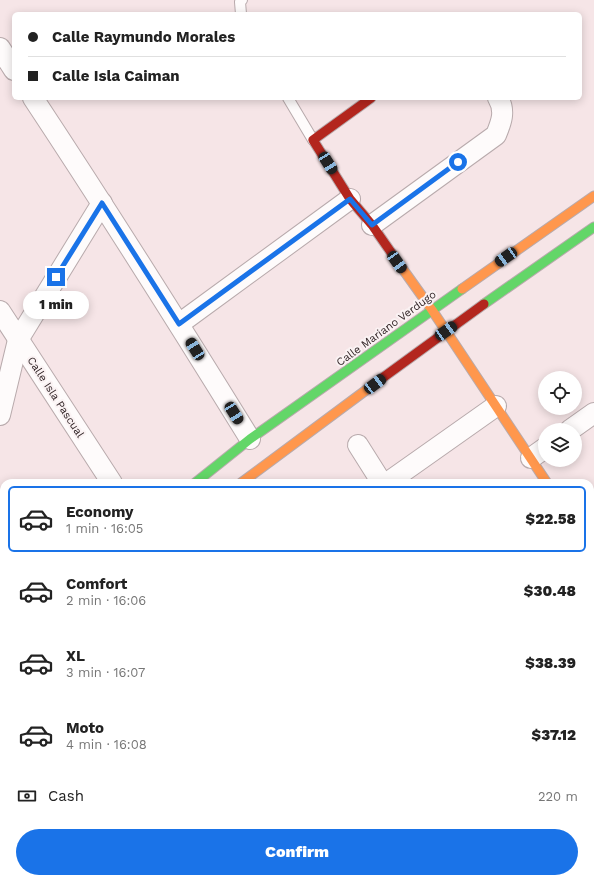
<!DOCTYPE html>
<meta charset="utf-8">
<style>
:root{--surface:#fff;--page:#f2f2f2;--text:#222;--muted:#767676;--line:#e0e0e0;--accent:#1a73e8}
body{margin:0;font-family:"Work Sans",sans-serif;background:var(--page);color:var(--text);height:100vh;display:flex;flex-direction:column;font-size:15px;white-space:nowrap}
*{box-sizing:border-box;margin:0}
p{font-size:13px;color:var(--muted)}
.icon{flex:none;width:22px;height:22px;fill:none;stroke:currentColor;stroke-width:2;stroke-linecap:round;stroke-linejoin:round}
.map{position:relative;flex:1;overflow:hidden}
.panel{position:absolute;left:0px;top:479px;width:594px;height:404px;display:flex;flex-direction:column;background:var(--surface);border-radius:12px 12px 0 0;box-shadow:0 2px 10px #0003}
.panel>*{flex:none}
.hud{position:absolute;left:12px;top:12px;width:570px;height:88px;border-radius:6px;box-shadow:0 2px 10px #0003;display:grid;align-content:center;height:88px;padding:0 16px;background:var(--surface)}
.buttons{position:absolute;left:538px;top:371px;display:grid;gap:8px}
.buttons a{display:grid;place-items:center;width:44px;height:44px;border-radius:50%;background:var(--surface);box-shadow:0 2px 10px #0003;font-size:20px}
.end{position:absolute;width:18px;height:18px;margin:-9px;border:5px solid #1a73e8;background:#fff;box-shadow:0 0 0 2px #fff}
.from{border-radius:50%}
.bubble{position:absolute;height:28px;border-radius:14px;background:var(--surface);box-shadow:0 2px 10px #0003;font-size:13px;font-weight:800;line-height:28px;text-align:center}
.car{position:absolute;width:12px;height:24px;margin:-12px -6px;border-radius:5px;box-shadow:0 0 3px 1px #0007;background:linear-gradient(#222 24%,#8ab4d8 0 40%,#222 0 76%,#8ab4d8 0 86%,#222 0)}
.hud b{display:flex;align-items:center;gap:14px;height:38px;font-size:15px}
.hud b+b{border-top:1px solid var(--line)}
.hud i{width:10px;height:10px;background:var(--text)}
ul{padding:7px 0 0;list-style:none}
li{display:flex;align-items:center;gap:12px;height:66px;margin:0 8px 6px;padding:0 8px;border:2px solid transparent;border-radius:6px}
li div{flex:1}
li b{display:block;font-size:15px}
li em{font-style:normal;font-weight:800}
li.selected{border-color:var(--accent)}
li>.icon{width:36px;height:36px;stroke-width:1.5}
.pay{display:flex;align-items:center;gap:10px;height:44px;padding:0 16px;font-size:15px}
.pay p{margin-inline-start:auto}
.cta{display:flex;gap:8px;margin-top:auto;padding:8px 16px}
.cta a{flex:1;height:46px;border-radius:24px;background:var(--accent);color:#fff;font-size:16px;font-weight:800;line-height:46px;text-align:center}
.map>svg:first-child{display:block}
.green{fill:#e2c5bc}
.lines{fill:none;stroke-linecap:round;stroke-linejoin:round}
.lane-casing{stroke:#b8aaac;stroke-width:12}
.street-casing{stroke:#b8aaac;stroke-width:22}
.fast-casing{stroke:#b8aaac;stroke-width:11}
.slow-casing{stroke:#b8aaac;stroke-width:11}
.jam-casing{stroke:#b8aaac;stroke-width:11}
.lane{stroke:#fefbfb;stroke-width:10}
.street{stroke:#fefbfb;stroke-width:20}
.fast{stroke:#63d668;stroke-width:9}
.slow{stroke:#ff974d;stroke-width:9}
.jam{stroke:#b3261e;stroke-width:9}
.route{stroke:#1a73e8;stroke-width:5}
.labels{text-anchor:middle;stroke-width:4;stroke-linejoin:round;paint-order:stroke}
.street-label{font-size:11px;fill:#2b1e20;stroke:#faf2f3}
</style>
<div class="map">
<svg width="594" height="883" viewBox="0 0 594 883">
<rect width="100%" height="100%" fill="#f6e5e7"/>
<!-- green -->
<g class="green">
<path d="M590,604L594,609V883H58L55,879H590Z"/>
<path d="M4,690V797L0,791V692Z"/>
</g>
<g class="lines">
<defs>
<g id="lane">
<path d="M241,14L240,2L242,0"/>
<path d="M288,98L313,140"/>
</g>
<g id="street">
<path d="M0,48L14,70"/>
<path d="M33,98C107,210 179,324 250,439"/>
<path d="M372,225L496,135C501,123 506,111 498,98"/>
<path d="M0,311L112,483"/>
<path d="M179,324L350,199"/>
<path d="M0,415L18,340L102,203"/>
<path d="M570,430L594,413"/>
<path d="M358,445L382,483"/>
<path d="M531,458L545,448"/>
<path d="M387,483L496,406"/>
<path d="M590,551L594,557"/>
<path d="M0,566L4,572"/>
<path d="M0,818L4,824"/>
<path d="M40,879L43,883"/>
</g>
<g id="fast">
<path d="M484,304L594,227"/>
<path d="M195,483L250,439L462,289"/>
<path d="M0,629L4,626"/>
</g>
<g id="slow">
<path d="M402,268L432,310L547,483"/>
<path d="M462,289L594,196"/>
<path d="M241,483L381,379"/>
</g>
<g id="jam">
<path d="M371,98L313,140L350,199L372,225L402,268"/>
<path d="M381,379L484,304"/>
<path d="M0,665L4,662"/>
</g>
</defs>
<!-- lane casing -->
<use href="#lane" class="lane-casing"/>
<!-- street casing -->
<use href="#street" class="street-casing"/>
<!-- fast casing -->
<use href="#fast" class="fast-casing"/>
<!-- slow casing -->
<use href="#slow" class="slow-casing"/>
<!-- jam casing -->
<use href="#jam" class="jam-casing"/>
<!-- lane -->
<use href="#lane" class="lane"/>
<!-- street -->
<use href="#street" class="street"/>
<!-- fast -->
<use href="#fast" class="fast"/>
<!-- slow -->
<use href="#slow" class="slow"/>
<!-- jam -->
<use href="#jam" class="jam"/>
</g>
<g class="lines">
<!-- route -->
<path class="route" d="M56,277L102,203L179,324L350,199L372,225L458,162"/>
</g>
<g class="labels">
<!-- street labels -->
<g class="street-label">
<text transform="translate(386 328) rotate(-36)" y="4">Calle Mariano Verdugo</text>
<text transform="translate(56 397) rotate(57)" y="4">Calle Isla Pascual</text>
</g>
</g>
</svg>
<div class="buttons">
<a><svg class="icon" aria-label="locate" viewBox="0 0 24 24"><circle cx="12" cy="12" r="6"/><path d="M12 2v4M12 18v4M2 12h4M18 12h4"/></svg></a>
<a><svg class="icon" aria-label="layers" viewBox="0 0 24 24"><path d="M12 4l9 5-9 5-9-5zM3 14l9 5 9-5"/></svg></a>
</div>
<i class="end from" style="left:458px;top:162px"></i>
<i class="end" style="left:56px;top:277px"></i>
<div class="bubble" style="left:23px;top:291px;width:66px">1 min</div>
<i class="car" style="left:328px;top:163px;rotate:148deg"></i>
<i class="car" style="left:506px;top:257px;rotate:235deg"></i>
<i class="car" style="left:397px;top:262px;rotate:145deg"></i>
<i class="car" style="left:446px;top:331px;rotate:55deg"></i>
<i class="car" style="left:195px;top:349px;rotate:328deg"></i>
<i class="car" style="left:375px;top:384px;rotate:53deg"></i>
<i class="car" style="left:234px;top:413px;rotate:148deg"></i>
<div class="hud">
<b><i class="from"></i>Calle Raymundo Morales</b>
<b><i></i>Calle Isla Caiman</b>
</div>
<section class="panel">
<ul>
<li class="selected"><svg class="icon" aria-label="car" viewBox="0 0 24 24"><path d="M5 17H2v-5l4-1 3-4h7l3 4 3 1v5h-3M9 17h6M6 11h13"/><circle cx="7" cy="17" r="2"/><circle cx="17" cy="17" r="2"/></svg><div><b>Economy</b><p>1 min · 16:05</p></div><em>$22.58</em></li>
<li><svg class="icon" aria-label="car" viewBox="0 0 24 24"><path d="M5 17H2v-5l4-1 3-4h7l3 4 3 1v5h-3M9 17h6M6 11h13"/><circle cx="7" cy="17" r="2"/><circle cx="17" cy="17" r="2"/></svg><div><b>Comfort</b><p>2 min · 16:06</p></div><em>$30.48</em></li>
<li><svg class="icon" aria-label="car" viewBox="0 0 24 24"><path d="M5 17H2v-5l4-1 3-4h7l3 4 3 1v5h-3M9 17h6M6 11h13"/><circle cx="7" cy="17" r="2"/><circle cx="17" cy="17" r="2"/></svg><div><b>XL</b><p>3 min · 16:07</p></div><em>$38.39</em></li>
<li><svg class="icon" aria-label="car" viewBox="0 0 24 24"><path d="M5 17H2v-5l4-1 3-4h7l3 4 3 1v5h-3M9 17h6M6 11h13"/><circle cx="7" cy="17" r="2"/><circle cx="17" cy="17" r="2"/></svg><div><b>Moto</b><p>4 min · 16:08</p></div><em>$37.12</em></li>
</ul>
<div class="pay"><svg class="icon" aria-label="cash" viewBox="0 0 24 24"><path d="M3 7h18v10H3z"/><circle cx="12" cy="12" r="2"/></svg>Cash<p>220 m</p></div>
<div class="cta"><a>Confirm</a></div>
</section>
</div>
